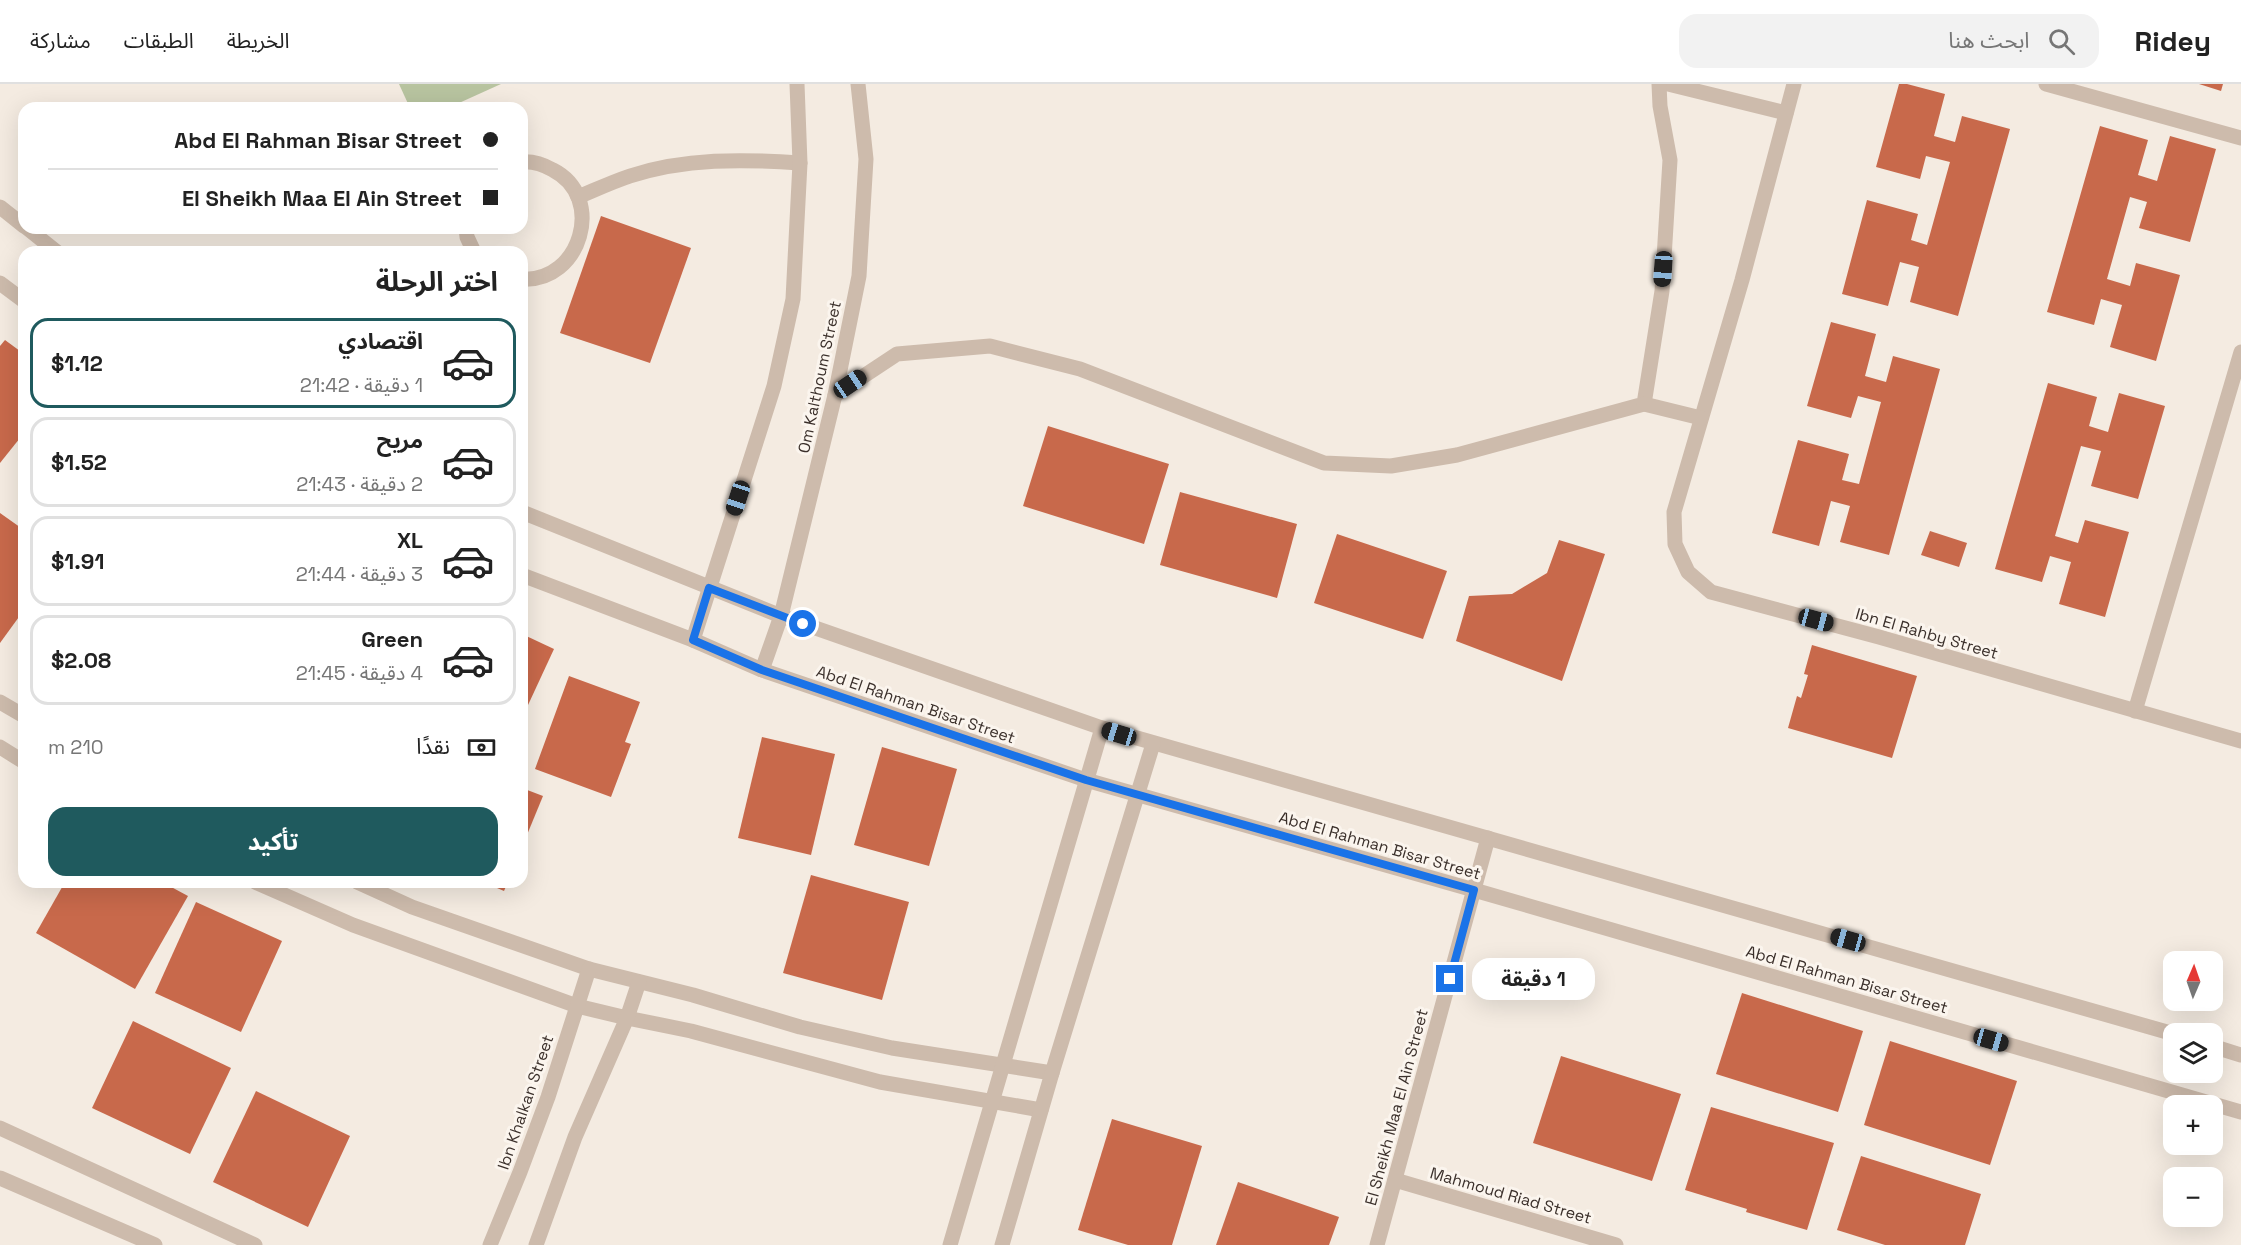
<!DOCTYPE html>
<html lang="ar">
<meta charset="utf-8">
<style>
:root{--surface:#fff;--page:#f2f2f2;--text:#222;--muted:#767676;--line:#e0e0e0;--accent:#1f5a5e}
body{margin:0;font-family:"Space Grotesk","Noto Sans Arabic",sans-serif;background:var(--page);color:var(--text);direction:rtl;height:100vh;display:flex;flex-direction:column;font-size:22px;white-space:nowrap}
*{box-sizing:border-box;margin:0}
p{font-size:20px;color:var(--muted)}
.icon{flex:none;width:33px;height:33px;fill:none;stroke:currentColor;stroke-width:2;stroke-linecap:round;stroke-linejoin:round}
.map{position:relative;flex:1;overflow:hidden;direction:ltr}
.sheet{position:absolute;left:18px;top:162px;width:510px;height:642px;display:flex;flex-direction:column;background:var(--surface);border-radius:18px;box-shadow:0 6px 24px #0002;direction:rtl}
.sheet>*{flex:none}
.hud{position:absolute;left:18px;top:18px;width:510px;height:132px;border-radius:18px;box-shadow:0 6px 24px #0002;direction:rtl;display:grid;align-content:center;height:132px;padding:0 30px;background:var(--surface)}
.needle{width:39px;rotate:2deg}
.controls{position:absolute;left:2163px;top:867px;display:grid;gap:12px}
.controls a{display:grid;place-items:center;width:60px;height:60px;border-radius:12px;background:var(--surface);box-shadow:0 6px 24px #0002;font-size:30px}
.end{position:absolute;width:27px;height:27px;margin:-14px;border:8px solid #1a73e8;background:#fff;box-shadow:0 0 0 3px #fff}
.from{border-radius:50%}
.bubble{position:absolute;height:42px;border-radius:18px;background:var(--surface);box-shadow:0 6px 24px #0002;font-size:20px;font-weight:700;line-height:42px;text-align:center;direction:rtl}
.car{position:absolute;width:18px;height:36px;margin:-18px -9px;border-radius:8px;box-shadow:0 0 4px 2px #0007;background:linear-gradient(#222 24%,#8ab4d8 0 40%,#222 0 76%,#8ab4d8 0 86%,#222 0)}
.hud b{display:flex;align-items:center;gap:21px;height:57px;font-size:22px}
.hud b+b{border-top:2px solid var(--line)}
.hud i{width:15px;height:15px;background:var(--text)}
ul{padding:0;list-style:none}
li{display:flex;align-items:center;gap:18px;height:90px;margin:0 12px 9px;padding:0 18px;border:3px solid var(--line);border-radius:18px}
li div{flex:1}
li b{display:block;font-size:22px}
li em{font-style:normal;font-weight:700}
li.active{border-color:var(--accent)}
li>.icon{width:54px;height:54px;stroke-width:1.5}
h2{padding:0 30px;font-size:27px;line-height:72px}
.pay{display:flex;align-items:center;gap:15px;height:66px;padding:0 30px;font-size:22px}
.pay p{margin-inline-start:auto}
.cta{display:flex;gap:12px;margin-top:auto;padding:12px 30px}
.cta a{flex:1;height:69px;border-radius:18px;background:var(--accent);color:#fff;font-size:24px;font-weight:700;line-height:69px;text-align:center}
header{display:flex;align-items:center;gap:36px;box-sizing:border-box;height:84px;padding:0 30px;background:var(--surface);border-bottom:2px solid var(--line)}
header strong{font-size:28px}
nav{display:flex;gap:33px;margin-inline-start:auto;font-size:21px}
.search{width:420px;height:54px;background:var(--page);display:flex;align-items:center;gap:15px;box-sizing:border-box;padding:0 21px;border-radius:18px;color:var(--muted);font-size:22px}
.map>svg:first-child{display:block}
.green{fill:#b8c4a0}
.building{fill:#c8694b}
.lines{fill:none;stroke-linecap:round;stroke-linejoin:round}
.lane{stroke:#cdbbac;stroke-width:15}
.street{stroke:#cdbbac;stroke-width:15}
.route{stroke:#1a73e8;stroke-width:8}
.labels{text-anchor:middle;stroke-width:6;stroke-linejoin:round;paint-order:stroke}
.street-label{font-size:16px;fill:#3b302b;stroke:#fbf5ee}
</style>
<header>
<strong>Ridey</strong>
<div class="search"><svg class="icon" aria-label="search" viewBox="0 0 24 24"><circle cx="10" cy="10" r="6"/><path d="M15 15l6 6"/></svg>ابحث هنا</div>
<nav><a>الخريطة</a><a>الطبقات</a><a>مشاركة</a></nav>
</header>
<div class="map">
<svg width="2241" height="1161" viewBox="0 0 2241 1161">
<rect width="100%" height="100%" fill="#f4ebe1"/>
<!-- green -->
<path class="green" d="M399,0H501L448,24H410Z"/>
<!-- building -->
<g class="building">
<path d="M1899,0H1907L1945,10L1934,52L1955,58L1962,32L2010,45L1958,232L1910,218L1919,183L1900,178L1888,222L1842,210L1867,116L1918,130L1911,156L1927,161L1950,78L1926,72L1920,95L1876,83Z"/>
<path d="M2199,0H2223L2221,7Z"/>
<path d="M2100,42L2148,56L2138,91L2157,97L2170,52L2216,65L2190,158L2139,144L2147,118L2130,113L2107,195L2130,202L2136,179L2180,191L2156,277L2110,263L2122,221L2101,215L2094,241L2047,228Z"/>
<path d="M601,132L691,164L650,279L560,249Z"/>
<path d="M1831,238L1876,250L1865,292L1886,298L1893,272L1940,285L1889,471L1840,458L1850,422L1831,417L1819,462L1772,449L1798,356L1849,370L1842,396L1859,400L1881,318L1858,312L1851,334L1807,322Z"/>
<path d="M5,256L24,270V349L0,379V262Z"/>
<path d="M2048,299L2097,313L2089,342L2108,348L2119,309L2165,322L2138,415L2091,402L2101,367L2081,362L2055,452L2078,459L2085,436L2129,448L2105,533L2059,520L2071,478L2050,472L2042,498L1995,485Z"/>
<path d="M1048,342L1169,380L1144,460L1023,422Z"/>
<path d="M1180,408L1297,440L1277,514L1160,481Z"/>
<path d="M0,429L24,446V526L0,559Z"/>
<path d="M1930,447L1967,459L1959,483L1921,471Z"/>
<path d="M1337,450L1447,487L1423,555L1314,519Z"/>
<path d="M1559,456L1605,470L1562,597L1456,557L1469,512L1512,510L1547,489Z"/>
<path d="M522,550L554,565L522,634Z"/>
<path d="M1812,561L1917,592L1892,674L1788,644L1797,612L1801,614L1808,591L1804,590Z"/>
<path d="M569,592L640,618L625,658L631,660L611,713L535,685Z"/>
<path d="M762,653L835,670L811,771L738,754Z"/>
<path d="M882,663L957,685L929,782L854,761Z"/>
<path d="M522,704L543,712L522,763Z"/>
<path d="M811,791L909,818L882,916L783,889Z"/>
<path d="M65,798H162L188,812L135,905L36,849Z"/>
<path d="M483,798H508L504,807Z"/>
<path d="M196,818L282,857L241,948L155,909Z"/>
<path d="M1742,909L1863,947L1838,1028L1716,990Z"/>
<path d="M133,937L231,984L190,1070L92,1024Z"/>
<path d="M1890,957L2017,997L1990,1081L1864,1041Z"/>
<path d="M1561,972L1681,1010L1652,1097L1533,1059Z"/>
<path d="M256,1007L350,1052L308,1143L213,1098Z"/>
<path d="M1711,1023L1834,1059L1807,1146L1746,1128L1747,1125L1685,1106Z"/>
<path d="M1112,1035L1202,1062L1172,1161H1128L1078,1146Z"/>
<path d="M1861,1072L1981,1110L1965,1161H1885L1837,1146Z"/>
<path d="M1238,1098L1339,1133L1329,1161H1216Z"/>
</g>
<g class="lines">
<!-- lane -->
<g class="lane">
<path d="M522,78C533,77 544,81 553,86C606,113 581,199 522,195"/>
<path d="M578,113C595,106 612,98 630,92C685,74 743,75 800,79"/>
<path d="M466,144L467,153L474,168"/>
</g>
<!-- street -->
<g class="street">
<path d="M1668,0L1786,29"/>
<path d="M1794,0L1742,196L1674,428L1675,460L1688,488L1711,508L1879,553L2241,657"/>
<path d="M2046,0L2241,54"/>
<path d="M0,123L24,142"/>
<path d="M27,144L57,168"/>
<path d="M0,199L24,217"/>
<path d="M835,311L897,270L990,262L1080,285L1324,379L1391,382L1457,371L1644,320L1662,207L1670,76L1660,22L1659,0"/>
<path d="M1644,320L1701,334"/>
<path d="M522,428L781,532L1102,644L2174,950"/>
<path d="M522,491L693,556L762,586L1086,696L1474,806L2241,1028"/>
<path d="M693,556L774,302L793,215L800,79L797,0"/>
<path d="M762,586L781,532L835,311L859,192L866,75L858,0"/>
<path d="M0,618L24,632"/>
<path d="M2135,627L2241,268"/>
<path d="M0,663L24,678"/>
<path d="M255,798L353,841L577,922L627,934L691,947L880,998L1041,1026"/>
<path d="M357,798L412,823L589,885L693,911L800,943L892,964L1052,989"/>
<path d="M2212,962L2241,971"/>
<path d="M0,1044L255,1161"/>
<path d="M0,1094L155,1161"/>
<path d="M1395,1096L1616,1161"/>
<path d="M490,1161L520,1088L548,1013L589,885"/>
<path d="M536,1161L575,1053L627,934L639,898"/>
<path d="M950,1161L1102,644"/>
<path d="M1002,1161L1052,989L1153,660"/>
<path d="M1377,1161L1488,754"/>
</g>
</g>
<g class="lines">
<!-- route -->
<path class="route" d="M803,540L709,504L693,556L762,586L1086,696L1474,806L1450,895"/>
</g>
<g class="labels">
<!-- street labels -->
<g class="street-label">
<text transform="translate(819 293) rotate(-78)" y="6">Om Kalthoum Street</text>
<text transform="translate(1927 549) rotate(16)" y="6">Ibn El Rahby Street</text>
<text transform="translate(916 620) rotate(19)" y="6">Abd El Rahman Bisar Street</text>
<text transform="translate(1380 761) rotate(16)" y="6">Abd El Rahman Bisar Street</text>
<text transform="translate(1847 895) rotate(16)" y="6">Abd El Rahman Bisar Street</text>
<text transform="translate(525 1018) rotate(-71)" y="6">Ibn Khalkan Street</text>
<text transform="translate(1396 1023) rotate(-75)" y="6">El Sheikh Maa El Ain Street</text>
<text transform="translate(1511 1111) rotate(16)" y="6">Mahmoud Riad Street</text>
</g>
</g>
</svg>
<div class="controls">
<a><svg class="needle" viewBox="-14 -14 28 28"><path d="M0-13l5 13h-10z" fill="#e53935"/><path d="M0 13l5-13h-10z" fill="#767676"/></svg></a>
<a><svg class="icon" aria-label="layers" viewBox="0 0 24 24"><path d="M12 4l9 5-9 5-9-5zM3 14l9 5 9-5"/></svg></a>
<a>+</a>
<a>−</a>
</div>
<i class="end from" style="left:803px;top:540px"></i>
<i class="end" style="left:1450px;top:895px"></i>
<div class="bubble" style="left:1472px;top:874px;width:123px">1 دقيقة</div>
<i class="car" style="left:1663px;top:185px;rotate:184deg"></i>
<i class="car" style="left:850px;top:300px;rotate:56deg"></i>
<i class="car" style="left:738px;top:414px;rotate:198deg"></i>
<i class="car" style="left:1816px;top:536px;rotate:105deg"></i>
<i class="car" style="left:1119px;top:650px;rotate:287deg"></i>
<i class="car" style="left:1848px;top:856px;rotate:286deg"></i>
<i class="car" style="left:1991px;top:956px;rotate:106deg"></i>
<div class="hud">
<b><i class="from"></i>Abd El Rahman Bisar Street</b>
<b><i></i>El Sheikh Maa El Ain Street</b>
</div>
<section class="sheet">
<h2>اختر الرحلة</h2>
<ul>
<li class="active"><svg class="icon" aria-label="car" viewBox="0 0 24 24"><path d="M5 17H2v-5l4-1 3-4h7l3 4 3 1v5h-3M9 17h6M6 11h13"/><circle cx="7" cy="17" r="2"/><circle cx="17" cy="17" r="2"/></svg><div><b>اقتصادي</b><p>1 دقيقة · 21:42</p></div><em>$1.12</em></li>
<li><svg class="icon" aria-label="car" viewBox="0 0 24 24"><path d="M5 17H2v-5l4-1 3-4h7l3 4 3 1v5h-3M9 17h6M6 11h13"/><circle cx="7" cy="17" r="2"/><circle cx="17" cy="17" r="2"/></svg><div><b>مريح</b><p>2 دقيقة · 21:43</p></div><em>$1.52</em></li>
<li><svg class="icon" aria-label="car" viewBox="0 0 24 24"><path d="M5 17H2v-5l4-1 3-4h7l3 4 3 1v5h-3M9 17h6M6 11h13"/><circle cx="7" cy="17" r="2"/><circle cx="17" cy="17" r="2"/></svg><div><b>XL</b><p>3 دقيقة · 21:44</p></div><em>$1.91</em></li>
<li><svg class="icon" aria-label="car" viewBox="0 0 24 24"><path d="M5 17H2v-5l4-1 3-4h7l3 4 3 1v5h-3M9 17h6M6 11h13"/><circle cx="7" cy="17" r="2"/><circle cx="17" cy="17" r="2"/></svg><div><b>Green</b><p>4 دقيقة · 21:45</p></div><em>$2.08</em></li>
</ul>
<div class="pay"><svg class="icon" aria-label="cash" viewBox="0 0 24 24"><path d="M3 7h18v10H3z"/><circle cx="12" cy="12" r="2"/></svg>نقدًا<p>210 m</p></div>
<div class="cta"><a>تأكيد</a></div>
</section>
</div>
